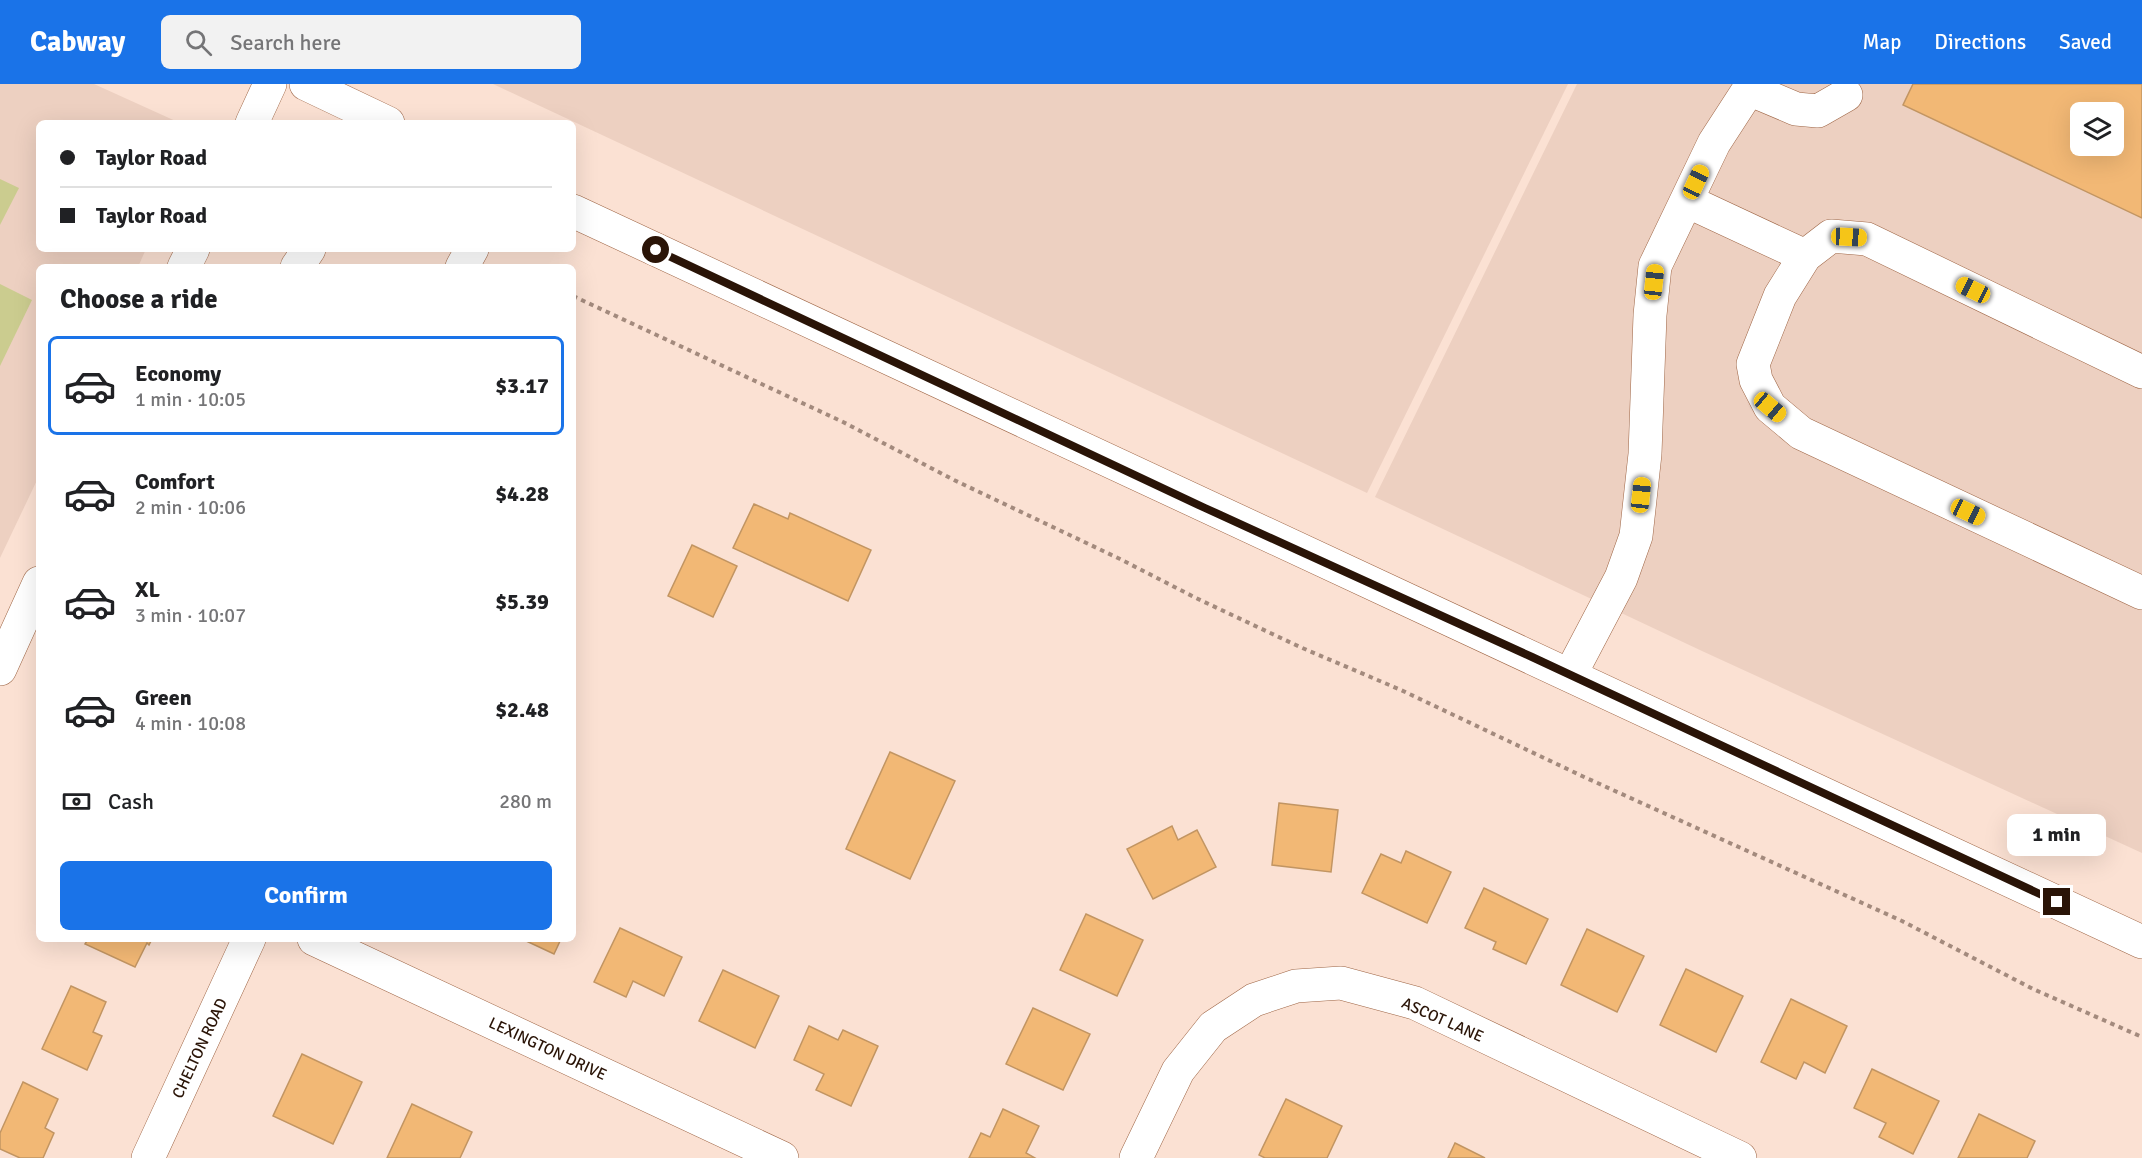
<!DOCTYPE html>
<meta charset="utf-8">
<style>
:root{--surface:#fff;--page:#f2f2f2;--text:#202124;--muted:#757577;--line:#e0e0e0;--accent:#1a73e8}
body{margin:0;font-family:Signika,sans-serif;background:var(--page);color:var(--text);height:100vh;display:flex;flex-direction:column;font-size:22px;white-space:nowrap}
*{box-sizing:border-box;margin:0}
p{font-size:20px;color:var(--muted)}
.icon{flex:none;width:33px;height:33px;fill:none;stroke:currentColor;stroke-width:2;stroke-linecap:round;stroke-linejoin:round}
.map{position:relative;flex:1;overflow:hidden}
.details{position:absolute;left:36px;top:180px;width:540px;height:678px;display:flex;flex-direction:column;background:var(--surface);border-radius:9px;box-shadow:0 6px 24px #0002}
.details>*{flex:none}
.guide{position:absolute;left:36px;top:36px;width:540px;height:132px;border-radius:9px;box-shadow:0 6px 24px #0002;display:grid;align-content:center;height:132px;padding:0 24px;background:var(--surface)}
.controls{position:absolute;left:2070px;top:18px;display:grid;gap:12px}
.controls a{display:grid;place-items:center;width:54px;height:54px;border-radius:9px;background:var(--surface);box-shadow:0 6px 24px #0002;font-size:30px}
.end{position:absolute;width:27px;height:27px;margin:-14px;border:8px solid #2a1407;background:#fff;box-shadow:0 0 0 3px #fff}
.from{border-radius:50%}
.bubble{position:absolute;height:42px;border-radius:9px;background:var(--surface);box-shadow:0 6px 24px #0002;font-size:20px;font-weight:700;line-height:42px;text-align:center}
.car{position:absolute;width:18px;height:36px;margin:-18px -9px;border-radius:8px;box-shadow:0 0 4px 2px #0007;background:linear-gradient(#f5c518 24%,#345 0 40%,#f5c518 0 76%,#345 0 86%,#f5c518 0)}
.guide b{display:flex;align-items:center;gap:21px;height:57px;font-size:22px}
.guide b+b{border-top:2px solid var(--line)}
.guide i{width:15px;height:15px;background:var(--text)}
ul{padding:0;list-style:none}
li{display:flex;align-items:center;gap:18px;height:99px;margin:0 12px 9px;padding:0 12px;border:3px solid transparent;border-radius:9px}
li div{flex:1}
li b{display:block;font-size:22px}
li em{font-style:normal;font-weight:700}
li.current{border-color:var(--accent)}
li>.icon{width:54px;height:54px;stroke-width:1.5}
h2{padding:0 24px;font-size:27px;line-height:72px}
.pay{display:flex;align-items:center;gap:15px;height:66px;padding:0 24px;font-size:22px}
.pay p{margin-inline-start:auto}
.cta{display:flex;gap:12px;margin-top:auto;padding:12px 24px}
.cta a{flex:1;height:69px;border-radius:9px;background:var(--accent);color:#fff;font-size:24px;font-weight:700;line-height:69px;text-align:center}
header{display:flex;align-items:center;gap:36px;box-sizing:border-box;height:84px;padding:0 30px;background:var(--accent);color:#fff}
header strong{font-size:28px}
nav{display:flex;gap:33px;margin-inline-start:auto;font-size:21px}
.search{width:420px;height:54px;background:var(--page);display:flex;align-items:center;gap:15px;box-sizing:border-box;padding:0 21px;border-radius:9px;color:var(--muted);font-size:22px}
.map>svg:first-child{display:block}
.built{fill:#edd0c1;fill-rule:evenodd}
.green{fill:#cbcc8f}
.building{fill:#f2b875;stroke:#c29562;stroke-width:1.5;fill-rule:evenodd}
.lines{fill:none;stroke-linecap:round;stroke-linejoin:round}
.minor-casing{stroke:#9e6545;stroke-width:34}
.major-casing{stroke:#9e6545;stroke-width:34}
.path{stroke:#a38a7d;stroke-width:4;stroke-dasharray:4.5 4.5;stroke-linecap:butt}
.minor{stroke:#fff;stroke-width:33}
.major{stroke:#fff;stroke-width:33}
.route{stroke:#2a1407;stroke-width:8}
.labels{text-anchor:middle;stroke-width:4.5;stroke-linejoin:round;paint-order:stroke}
.street-label{font-size:16px;fill:#2a1407;stroke:#fff}
</style>
<header>
<strong>Cabway</strong>
<div class="search"><svg class="icon" aria-label="search" viewBox="0 0 24 24"><circle cx="10" cy="10" r="6"/><path d="M15 15l6 6"/></svg>Search here</div>
<nav><a>Map</a><a>Directions</a><a>Saved</a></nav>
</header>
<div class="map">
<svg width="2142" height="1074" viewBox="0 0 2142 1074">
<rect width="100%" height="100%" fill="#fbe1d3"/>
<!-- built -->
<g class="built">
<path d="M0,0H94L180,39H39V165H146L138,183H39V392L0,474Z"/>
<path d="M493,0H1568L1367,409Z"/>
<path d="M1577,0H2142V769L1702,567L1375,413ZM2080,28H2114V62H2080Z"/>
</g>
<!-- green -->
<g class="green">
<path d="M0,95L19,104L0,141Z"/>
<path d="M0,200L32,216L0,282Z"/>
</g>
<!-- building -->
<g class="building">
<path d="M1913,0H2142V134L1903,21ZM2080,28H2114V62H2080Z"/>
<path d="M754,420L788,435L790,429L871,466L848,517L733,464Z"/>
<path d="M692,461L737,482L713,533L668,512Z"/>
<path d="M890,668L955,697L910,795L846,765Z"/>
<path d="M1279,719L1338,726L1331,788L1272,781Z"/>
<path d="M1172,742L1178,756L1197,746L1216,783L1153,815L1127,765Z"/>
<path d="M1406,767L1451,788L1427,839L1362,809L1381,770L1401,779Z"/>
<path d="M1484,804L1548,835L1526,880L1493,865L1496,858L1465,844Z"/>
<path d="M1086,830L1143,856L1117,912L1060,886Z"/>
<path d="M620,844L682,873L664,912L633,897L626,913L594,898Z"/>
<path d="M1587,845L1644,872L1617,928L1561,901Z"/>
<path d="M88,855H152L149,861L147,859L135,883L85,860Z"/>
<path d="M522,855H561L554,870Z"/>
<path d="M1686,885L1743,912L1716,968L1660,941Z"/>
<path d="M723,886L779,912L755,964L699,937Z"/>
<path d="M71,902L106,918L93,948L102,952L87,986L42,965Z"/>
<path d="M1791,915L1847,942L1825,989L1804,978L1796,995L1761,978Z"/>
<path d="M1033,924L1090,950L1063,1006L1006,980Z"/>
<path d="M809,942L838,956L843,946L878,962L851,1022L816,1006L824,990L794,976Z"/>
<path d="M302,970L362,998L333,1060L273,1032Z"/>
<path d="M1872,985L1939,1017L1913,1070L1879,1053L1886,1039L1854,1024Z"/>
<path d="M23,998L58,1015L45,1044L54,1049L43,1074H20L0,1065V1049Z"/>
<path d="M1286,1015L1342,1042L1327,1074H1265L1259,1071Z"/>
<path d="M412,1020L472,1048L460,1074H387Z"/>
<path d="M1003,1025L1039,1042L1026,1069L1035,1074H969L981,1049L990,1053Z"/>
<path d="M1979,1030L2035,1057L2027,1074H1958Z"/>
<path d="M1455,1059L1485,1074H1448Z"/>
</g>
<g class="lines">
<defs>
<g id="minor">
<path d="M252,39L270,0"/>
<path d="M1687,117L1805,172"/>
<path d="M184,183L193,165"/>
<path d="M297,183L309,165"/>
<path d="M462,183L472,165"/>
<path d="M2142,288L1867,155L1831,152L1805,172L1780,212L1753,280L1756,296L1770,323L1801,349L2142,509"/>
<path d="M0,585L39,499"/>
<path d="M1570,591L1621,494L1636,452L1645,370L1650,231L1655,182L1714,59L1749,5L1796,25L1818,27L1846,11"/>
<path d="M314,855L782,1074"/>
<path d="M148,1074L249,855"/>
<path d="M1136,1074L1178,987L1213,943L1254,916L1296,902L1341,899L1415,919L1740,1074"/>
</g>
<g id="major">
<path d="M306,0L388,39"/>
<path d="M573,127C1094,374 1619,614 2142,858"/>
</g>
</defs>
<!-- minor casing -->
<use href="#minor" class="minor-casing"/>
<!-- major casing -->
<use href="#major" class="major-casing"/>
<!-- path -->
<path class="path" d="M573,212L843,338L954,396L1120,475L1196,514L1300,563L1401,606L1582,692L1902,837L2033,905L2142,953"/>
<!-- minor -->
<use href="#minor" class="minor"/>
<!-- major -->
<use href="#major" class="major"/>
</g>
<g class="lines">
<!-- route -->
<path class="route" d="M656,166L1205,424L1532,573L2057,818"/>
</g>
<g class="labels">
<!-- street labels -->
<g class="street-label">
<text transform="translate(1443 935) rotate(24)" y="6">ASCOT LANE</text>
<text transform="translate(199 964) rotate(-65)" y="6">CHELTON ROAD</text>
<text transform="translate(548 964) rotate(25)" y="6">LEXINGTON DRIVE</text>
</g>
</g>
</svg>
<div class="controls">
<a><svg class="icon" aria-label="layers" viewBox="0 0 24 24"><path d="M12 4l9 5-9 5-9-5zM3 14l9 5 9-5"/></svg></a>
</div>
<i class="end from" style="left:656px;top:166px"></i>
<i class="end" style="left:2057px;top:818px"></i>
<div class="bubble" style="left:2007px;top:730px;width:99px">1 min</div>
<i class="car" style="left:1696px;top:98px;rotate:25deg"></i>
<i class="car" style="left:1849px;top:153px;rotate:93deg"></i>
<i class="car" style="left:1654px;top:198px;rotate:6deg"></i>
<i class="car" style="left:1973px;top:206px;rotate:296deg"></i>
<i class="car" style="left:1770px;top:323px;rotate:130deg"></i>
<i class="car" style="left:1641px;top:411px;rotate:6deg"></i>
<i class="car" style="left:1968px;top:428px;rotate:115deg"></i>
<div class="guide">
<b><i class="from"></i>Taylor Road</b>
<b><i></i>Taylor Road</b>
</div>
<section class="details">
<h2>Choose a ride</h2>
<ul>
<li class="current"><svg class="icon" aria-label="car" viewBox="0 0 24 24"><path d="M5 17H2v-5l4-1 3-4h7l3 4 3 1v5h-3M9 17h6M6 11h13"/><circle cx="7" cy="17" r="2"/><circle cx="17" cy="17" r="2"/></svg><div><b>Economy</b><p>1 min · 10:05</p></div><em>$3.17</em></li>
<li><svg class="icon" aria-label="car" viewBox="0 0 24 24"><path d="M5 17H2v-5l4-1 3-4h7l3 4 3 1v5h-3M9 17h6M6 11h13"/><circle cx="7" cy="17" r="2"/><circle cx="17" cy="17" r="2"/></svg><div><b>Comfort</b><p>2 min · 10:06</p></div><em>$4.28</em></li>
<li><svg class="icon" aria-label="car" viewBox="0 0 24 24"><path d="M5 17H2v-5l4-1 3-4h7l3 4 3 1v5h-3M9 17h6M6 11h13"/><circle cx="7" cy="17" r="2"/><circle cx="17" cy="17" r="2"/></svg><div><b>XL</b><p>3 min · 10:07</p></div><em>$5.39</em></li>
<li><svg class="icon" aria-label="car" viewBox="0 0 24 24"><path d="M5 17H2v-5l4-1 3-4h7l3 4 3 1v5h-3M9 17h6M6 11h13"/><circle cx="7" cy="17" r="2"/><circle cx="17" cy="17" r="2"/></svg><div><b>Green</b><p>4 min · 10:08</p></div><em>$2.48</em></li>
</ul>
<div class="pay"><svg class="icon" aria-label="cash" viewBox="0 0 24 24"><path d="M3 7h18v10H3z"/><circle cx="12" cy="12" r="2"/></svg>Cash<p>280 m</p></div>
<div class="cta"><a>Confirm</a></div>
</section>
</div>
